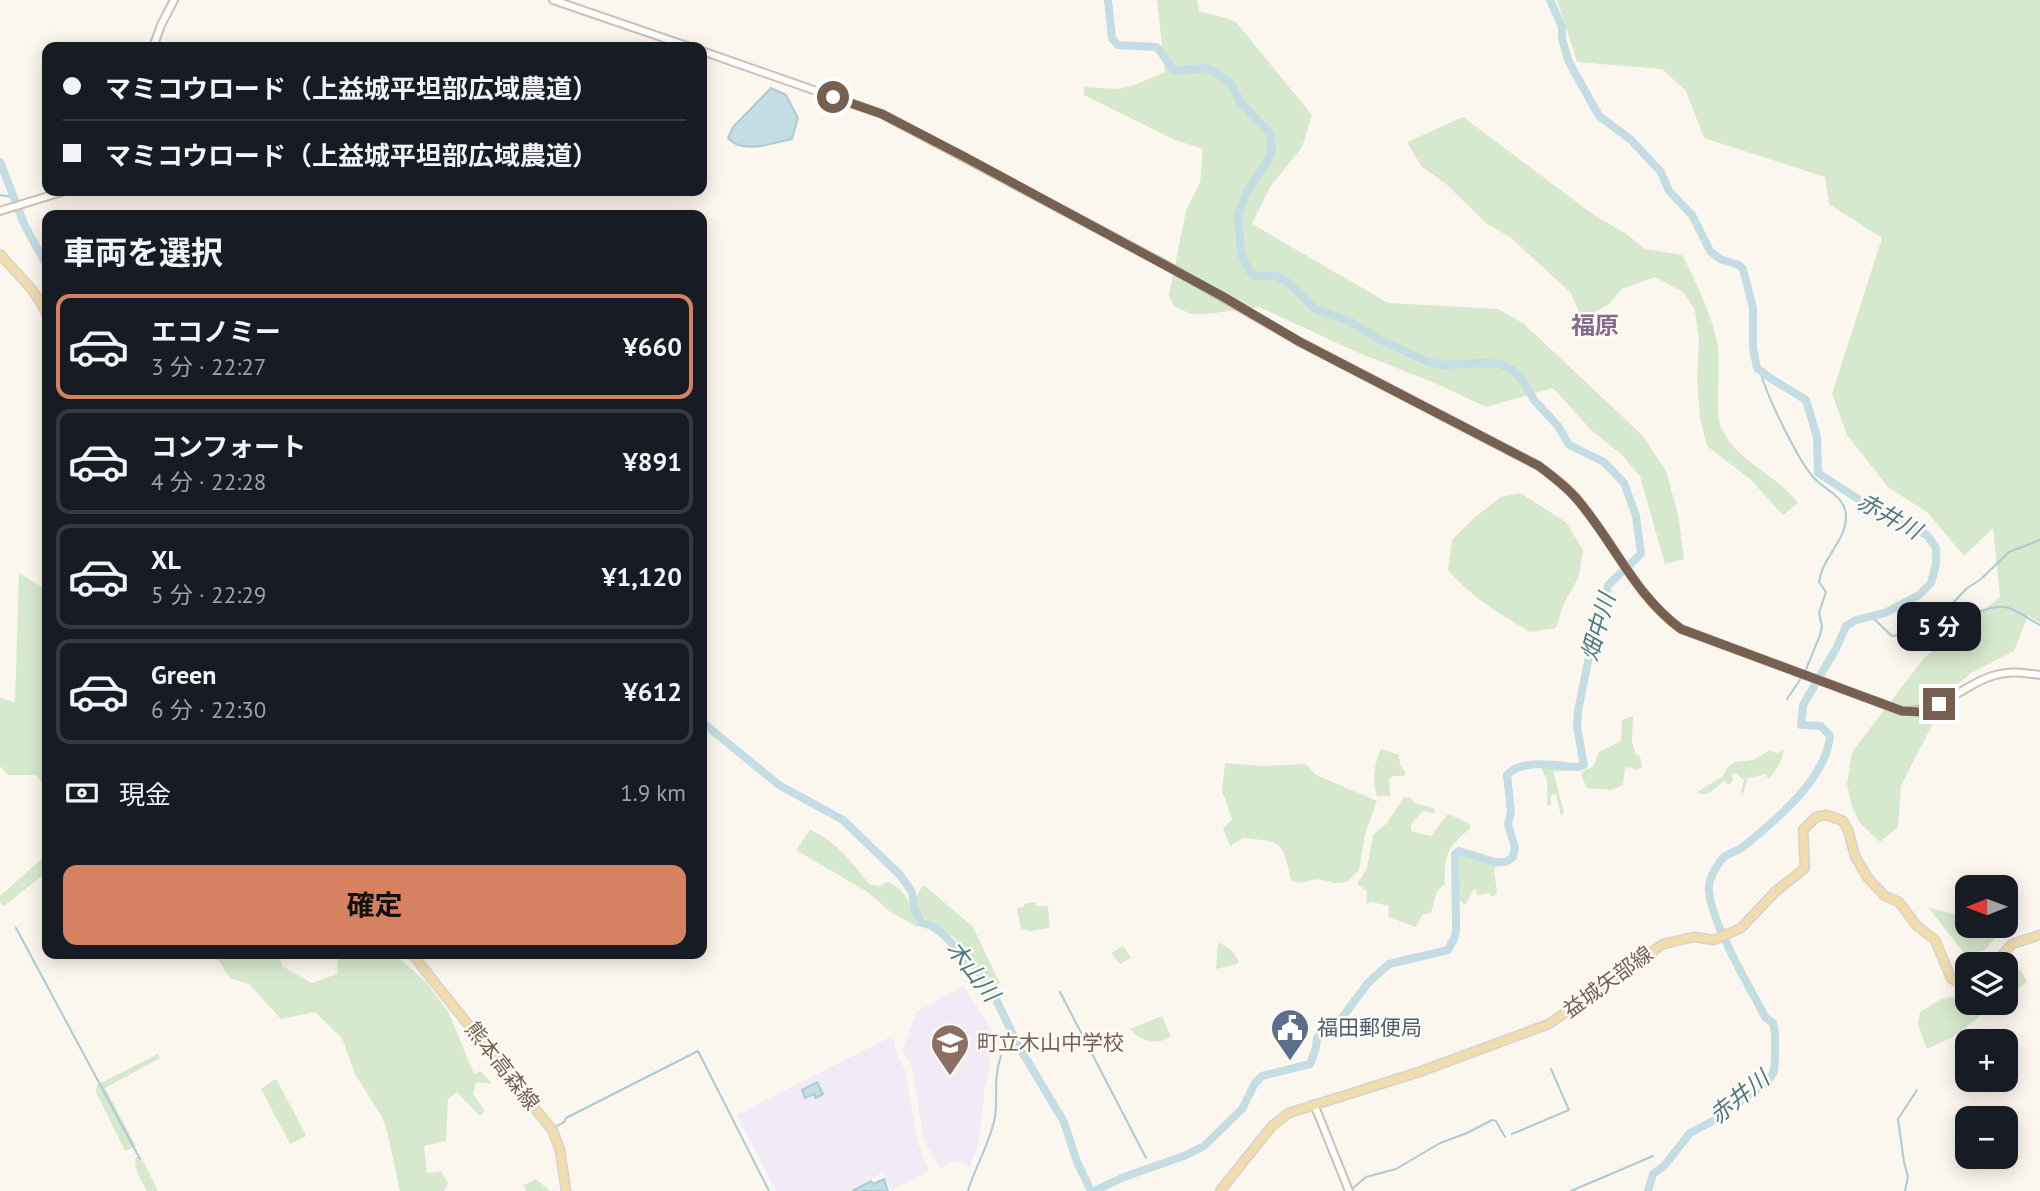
<!DOCTYPE html>
<html lang="ja">
<meta charset="utf-8">
<style>
:root{--surface:#171b24;--page:#20242c;--text:#f1f3f6;--muted:#9ea1a6;--line:#363941;--accent:#d68161}
body{margin:0;font-family:"PT Sans","Noto Sans JP",sans-serif;background:var(--page);color:var(--text);height:100vh;display:flex;flex-direction:column;font-size:26px;white-space:nowrap}
*{box-sizing:border-box;margin:0}
p{font-size:23px;color:var(--muted)}
.icon{flex:none;width:38px;height:38px;fill:none;stroke:currentColor;stroke-width:2;stroke-linecap:round;stroke-linejoin:round}
.map{position:relative;flex:1;overflow:hidden}
.side{position:absolute;left:42px;top:210px;width:665px;height:749px;display:flex;flex-direction:column;background:var(--surface);border-radius:14px;box-shadow:0 4px 18px #0003}
.side>*{flex:none}
.hud{position:absolute;left:42px;top:42px;width:665px;height:154px;border-radius:14px;box-shadow:0 4px 18px #0003;display:grid;align-content:center;height:154px;padding:0 21px;background:var(--surface)}
.needle{width:46px;rotate:269deg}
.tools{position:absolute;left:1955px;top:875px;display:grid;gap:14px}
.tools a{display:grid;place-items:center;width:63px;height:63px;border-radius:14px;background:var(--surface);box-shadow:0 4px 18px #0003;font-size:35px}
.end{position:absolute;width:32px;height:32px;margin:-16px;border:9px solid #756052;background:#fff;box-shadow:0 0 0 4px #fff}
.from{border-radius:50%}
.bubble{position:absolute;height:49px;border-radius:14px;background:var(--surface);box-shadow:0 4px 18px #0003;font-size:23px;font-weight:700;line-height:49px;text-align:center}
.hud b{display:flex;align-items:center;gap:24px;height:66px;font-size:26px}
.hud b+b{border-top:2px solid var(--line)}
.hud i{width:18px;height:18px;background:var(--text)}
ul{padding:0;list-style:none}
li{display:flex;align-items:center;gap:21px;height:105px;margin:0 14px 10px;padding:0 7px;border:4px solid var(--line);border-radius:14px}
li div{flex:1}
li b{display:block;font-size:26px}
li em{font-style:normal;font-weight:700}
li.selected{border-color:var(--accent)}
li>.icon{width:63px;height:63px;stroke-width:1.5}
h2{padding:0 21px;font-size:32px;line-height:84px}
.pay{display:flex;align-items:center;gap:18px;height:77px;padding:0 21px;font-size:26px}
.pay p{margin-inline-start:auto}
.primary-button{display:flex;gap:14px;margin-top:auto;padding:14px 21px}
.primary-button a{flex:1;height:80px;border-radius:14px;background:var(--accent);color:#111;font-size:28px;font-weight:700;line-height:80px;text-align:center}
.map>svg:first-child{display:block}
.education{fill:#f3eaf8}
.green{fill:#d6e8cd}
.water{fill:#c3dde3;stroke:#abcbd4;stroke-width:2}
.lines{fill:none;stroke-linecap:round;stroke-linejoin:round}
.stream{stroke:#abcbd4;stroke-width:2}
.river{stroke:#c3dde3;stroke-width:8}
.minor-casing{stroke:#cdc0b4;stroke-width:10}
.major-casing{stroke:#d8d2cf;stroke-width:11}
.minor{stroke:#fff;stroke-width:6}
.major{stroke:#f1dcae;stroke-width:8}
.route{stroke:#756052;stroke-width:9}
.labels{text-anchor:middle;stroke-width:5;stroke-linejoin:round;paint-order:stroke}
.street-label{font-size:21px;fill:#756052;stroke:#fefaf4}
.service-label{font-size:21px;fill:#4e5e75;stroke:#fefaf4;text-anchor:start}
.education-label{font-size:21px;fill:#785e54;stroke:#fefaf4;text-anchor:start}
.water-label{font-size:23px;font-style:italic;fill:#4d7985;stroke:#fefaf4}
.quarter-label{font-size:24px;font-weight:bold;fill:#856a8f;stroke:#fefaf4}
</style>
<div class="map">
<svg width="2040" height="1191" viewBox="0 0 2040 1191">
<rect width="100%" height="100%" fill="#fbf7ee"/>
<!-- education -->
<g class="education">
<path d="M964,986L1000,1044L989,1052V1073L985,1087L978,1147L969,1168L956,1160L940,1169L924,1140L912,1066L903,1052L904,1046L916,1012Z"/>
<path d="M888,1038L895,1040V1051L905,1070L917,1141L929,1171L891,1190L882,1173L848,1191H776L737,1115Z"/>
</g>
<!-- green -->
<g class="green">
<path d="M1157,0H1197L1199,11L1235,21L1312,115L1302,147L1270,187L1252,224L1388,303L1498,309L1523,323L1642,435L1666,471L1678,514L1684,559L1665,564L1640,476L1622,455L1591,430L1553,388L1486,407L1437,384L1359,353L1259,307L1207,314H1191L1174,306L1169,295L1186,211L1200,183L1203,149L1175,140L1084,95V87L1117,89L1132,86L1165,72Z"/>
<path d="M1557,0H2040V623L2028,615L2014,651L1971,673L1949,692L1901,786L1898,827L1880,842L1860,823L1852,807L1847,784L1852,752L1924,658L2000,597L1993,528L1964,556L1928,513L1888,487L1847,435L1832,394L1882,238L1829,204L1825,177L1704,138L1686,91L1662,69L1577,62Z"/>
<path d="M1463,117L1594,215L1625,233L1645,249L1682,255C1696,282 1710,311 1717,341C1722,363 1714,410 1721,427C1737,463 1776,473 1798,503L1783,515L1750,479L1707,446L1700,419L1697,378L1699,341L1695,310L1683,292L1655,277L1622,289L1608,305L1582,319L1571,293L1511,238L1486,223L1446,184L1421,166L1407,142Z"/>
<path d="M1520,493L1566,522L1583,550L1579,576L1563,606L1556,628L1530,632C1500,614 1471,597 1448,570L1452,540L1475,517L1501,497Z"/>
<path d="M19,573L47,590V789L36,775H8L0,766V698L15,702Z"/>
<path d="M1633,716L1632,742L1636,755L1640,756L1642,767L1636,770L1629,767L1625,768L1623,785L1612,790L1587,788L1581,775L1584,770L1593,767L1599,752L1621,741L1622,720Z"/>
<path d="M1381,749L1399,755L1400,765L1406,773L1404,776H1392L1389,780L1390,796H1377C1372,781 1374,764 1381,749Z"/>
<path d="M1784,750C1782,761 1777,771 1768,779L1766,774L1748,778L1743,794L1741,792L1744,780L1736,773L1732,775L1733,780L1729,785L1724,781C1714,788 1708,799 1697,792L1722,777L1729,766L1735,762L1753,760L1769,751L1778,753Z"/>
<path d="M1225,763L1263,766L1306,764L1316,775L1377,801L1365,834L1359,870L1347,882L1335,883L1317,879L1301,883L1291,880C1282,840 1282,842 1243,838L1230,846L1223,829L1232,819L1222,790Z"/>
<path d="M1540,767L1576,768L1573,771H1553L1564,812L1561,816L1556,794L1551,796V805H1547V779Z"/>
<path d="M1404,797H1410L1414,803L1434,808L1435,813L1423,811L1411,824V831L1431,836L1448,814L1470,824V829C1447,846 1444,857 1445,884L1437,891L1431,913L1422,915L1416,927L1388,917L1389,906L1372,902L1366,904L1367,891L1357,884L1367,868L1373,835L1387,823Z"/>
<path d="M810,830C836,841 852,862 869,884L879,886L887,882C908,889 909,907 919,925L917,927L889,911L869,893L796,850Z"/>
<path d="M1459,853L1500,865L1494,869L1497,893L1491,897L1490,893L1477,895L1475,888L1465,905L1460,900L1455,860L1456,855Z"/>
<path d="M47,854V872L4,906L0,902V896Z"/>
<path d="M924,885L973,927L999,982V989C980,971 968,948 947,932C939,926 926,923 921,914C914,903 915,894 924,885Z"/>
<path d="M1035,902L1037,906H1048L1050,928L1030,931L1021,929L1017,908L1024,907V904Z"/>
<path d="M1928,907L1960,916L1967,915V926H2005L1984,951L1964,953Z"/>
<path d="M1220,943L1232,951L1239,961L1237,964L1216,969L1218,944Z"/>
<path d="M1123,946L1131,958L1120,964L1111,953Z"/>
<path d="M203,954H280L282,966L312,983L337,974L338,954H395L427,983L449,1013L474,1074L481,1071L492,1084L476,1082L473,1094L485,1111L480,1116L457,1092L448,1099L446,1141L424,1146L427,1173L441,1171L448,1183L444,1191H400L387,1131L382,1117L355,1074L342,1038L315,1012L281,1019L249,984L230,978L218,960Z"/>
<path d="M2020,969L2027,982L2006,997V976Z"/>
<path d="M1967,994V1003H1997L1953,1037L1927,1049L1918,1024L1920,1012L1941,999Z"/>
<path d="M1162,1016L1171,1037C1156,1045 1141,1042 1130,1029Z"/>
<path d="M158,1054L160,1058L105,1088L136,1146L125,1151L96,1092L97,1085Z"/>
<path d="M276,1079L305,1133V1137L290,1144L261,1089Z"/>
<path d="M136,1157H141L158,1191H147C142,1181 133,1169 136,1157Z"/>
<path d="M536,1179L550,1191H526L524,1185Z"/>
</g>
<!-- water -->
<g class="water">
<path d="M771,88L786,95L798,118L792,139C772,143 743,155 728,138L733,127Z"/>
<path d="M817,1082L823,1094L816,1098L814,1094L805,1098L802,1090Z"/>
<path d="M884,1179L888,1191H852L871,1181L873,1184Z"/>
</g>
<g class="lines">
<!-- stream -->
<g class="stream">
<path d="M0,195L13,197"/>
<path d="M1760,371C1767,396 1797,459 1814,478C1826,491 1847,497 1846,518C1845,542 1822,558 1819,582L1826,592L1819,613L1822,626L1820,635L1805,672"/>
<path d="M45,552L46,534"/>
<path d="M1946,613C1965,624 1985,604 2005,607C2016,609 2030,620 2040,625"/>
<path d="M1872,617L1892,636L1928,630L1966,589L1981,579L2009,552L2040,540"/>
<path d="M1787,699L1802,677"/>
<path d="M16,928L140,1159"/>
<path d="M1060,992L1146,1158"/>
<path d="M1013,1050L1018,1045"/>
<path d="M557,1126L564,1122L566,1118L698,1051L769,1191"/>
<path d="M1512,1134L1569,1110L1551,1069"/>
<path d="M1353,1188L1366,1177L1396,1169L1440,1143L1467,1133L1492,1120L1496,1121L1505,1137"/>
<path d="M968,1191C975,1166 990,1144 995,1117C998,1095 993,1079 1001,1056"/>
<path d="M1571,1191L1653,1156"/>
<path d="M1905,1191L1908,1177L1904,1162L1898,1119L1917,1090"/>
</g>
<!-- river -->
<g class="river">
<path d="M1550,0L1562,27V39L1569,62L1599,116L1630,139L1661,172L1669,191L1692,215L1710,251L1720,259L1739,265L1743,269L1753,308V348L1757,368L1770,378L1806,400L1817,437L1818,473L1883,515L1927,535L1936,548V564L1931,583L1919,595L1885,613L1856,620L1846,626L1836,649L1803,705L1801,725L1821,726L1830,736C1826,779 1775,821 1743,847C1737,851 1730,853 1724,857C1718,863 1710,877 1709,885C1706,915 1751,989 1765,1017L1773,1023L1775,1033V1060L1774,1072L1767,1082L1715,1120L1690,1133L1664,1166L1653,1174L1648,1191"/>
<path d="M0,162L25,226L47,266"/>
<path d="M702,722L779,785L843,820L900,875L912,892L914,908L922,923L932,926L943,934L975,968L992,991L1018,1045L1064,1122L1077,1162L1091,1191"/>
<path d="M1094,1191L1124,1177L1184,1156L1204,1146L1242,1109L1255,1083L1262,1076L1310,1064L1316,1048L1317,1038L1322,1032L1335,1027L1368,983L1389,964L1448,950L1455,937L1456,929L1455,854L1459,851L1495,862H1506L1513,857L1515,848L1508,824L1511,812L1507,775C1522,758 1558,766 1578,767L1584,765L1577,727L1578,711L1594,632L1603,610L1608,585L1641,554L1636,516L1624,483L1604,462L1569,445L1558,426L1534,400L1521,378L1511,369L1501,364L1488,363L1442,365L1428,362L1381,340L1349,321L1315,309L1290,284L1277,276H1255L1251,273L1244,261L1241,250L1238,216L1246,193L1268,160L1272,148L1270,133L1241,103L1231,84L1217,73L1206,68L1174,71L1157,47L1118,45L1112,39L1108,0"/>
</g>
<defs>
<g id="minor">
<path d="M553,0L690,47"/>
<path d="M153,47L161,25L174,0"/>
<path d="M702,51L882,114L1168,266L1300,342L1539,466C1552,476 1565,485 1576,498C1613,540 1634,595 1681,629L1902,711C1947,712 1969,677 2006,673C2017,671 2029,674 2040,675"/>
<path d="M0,211L65,191"/>
<path d="M1314,1104L1349,1191"/>
</g>
<g id="major">
<path d="M0,254C17,274 37,291 47,315"/>
<path d="M412,954L553,1131L560,1150L566,1191"/>
<path d="M1994,964L2012,944L2040,935"/>
<path d="M1220,1191L1272,1126L1289,1113L1419,1072L1549,1024L1663,944L1694,937L1714,940L1741,928L1775,892L1805,868L1803,830L1816,817L1827,815L1843,821L1848,830L1855,856L1867,877L1885,896L1899,902L1917,926L1935,940L1951,978L1959,983H1967"/>
</g>
</defs>
<!-- minor casing -->
<use href="#minor" class="minor-casing"/>
<!-- major casing -->
<use href="#major" class="major-casing"/>
<!-- minor -->
<use href="#minor" class="minor"/>
<!-- major -->
<use href="#major" class="major"/>
</g>
<g class="lines">
<!-- route -->
<path class="route" d="M833,97L882,114L965,157L1222,296L1300,342L1539,466C1552,476 1565,485 1576,498C1613,540 1634,595 1681,629L1902,711L1920,712L1939,704"/>
</g>
<!-- icons -->
<defs>
<symbol id="civic-pin" viewBox="-11 -11 22 30"><path d="M0 17L-7.5 6A9.5 9.5 0 1 1 7.5 6Z" fill="#5c6f8a" stroke="#fefaf4"/><path d="M-.6-6.5H3V-4.5H.6V-3L4-1V1h2V6H-6V1h2V-1L-.6-3ZM-1.2 2.5V6h2.4V2.5Z" fill="#fff"/></symbol>
<symbol id="school-pin" viewBox="-11 -11 22 30"><path d="M0 17L-7.5 6A9.5 9.5 0 1 1 7.5 6Z" fill="#8d6e63" stroke="#fefaf4"/><path d="M0-5L7-2L0 1L-7-2ZM-4 1L0 2.5L4 1V4Q0 6-4 4Z" fill="#fff"/></symbol>
</defs>
<g fill-rule="evenodd">
<use href="#civic-pin" x="1268" y="1006" width="44" height="60"/>
<use href="#school-pin" x="928" y="1021" width="44" height="60"/>
</g>
<g class="labels">
<!-- street labels -->
<g class="street-label">
<text transform="translate(1608 982) rotate(-36)" y="7">益城矢部線</text>
<text transform="translate(502 1066) rotate(52)" y="7">熊本高森線</text>
</g>
<!-- service labels -->
<g class="service-label">
<text x="1317" y="1035">福田郵便局</text>
</g>
<!-- education labels -->
<g class="education-label">
<text x="977" y="1050">町立木山中学校</text>
</g>
<!-- water labels -->
<g class="water-label">
<text transform="translate(1889 516) rotate(29)" y="8">赤井川</text>
<text transform="translate(1598 627) rotate(-74)" y="8">畑中川</text>
<text transform="translate(973 971) rotate(52)" y="8">木山川</text>
<text transform="translate(1739 1097) rotate(-39)" y="8">赤井川</text>
</g>
<!-- quarter labels -->
<g class="quarter-label">
<text x="1595" y="334">福原</text>
</g>
</g>
</svg>
<div class="tools">
<a><svg class="needle" viewBox="-14 -14 28 28"><path d="M0-13l5 13h-10z" fill="#e53935"/><path d="M0 13l5-13h-10z" fill="#9ea1a6"/></svg></a>
<a><svg class="icon" aria-label="layers" viewBox="0 0 24 24"><path d="M12 4l9 5-9 5-9-5zM3 14l9 5 9-5"/></svg></a>
<a>+</a>
<a>−</a>
</div>
<i class="end from" style="left:833px;top:97px"></i>
<i class="end" style="left:1939px;top:704px"></i>
<div class="bubble" style="left:1897px;top:602px;width:84px">5 分</div>
<div class="hud">
<b><i class="from"></i>マミコウロード（上益城平坦部広域農道）</b>
<b><i></i>マミコウロード（上益城平坦部広域農道）</b>
</div>
<section class="side">
<h2>車両を選択</h2>
<ul>
<li class="selected"><svg class="icon" aria-label="car" viewBox="0 0 24 24"><path d="M5 17H2v-5l4-1 3-4h7l3 4 3 1v5h-3M9 17h6M6 11h13"/><circle cx="7" cy="17" r="2"/><circle cx="17" cy="17" r="2"/></svg><div><b>エコノミー</b><p>3 分 · 22:27</p></div><em>¥660</em></li>
<li><svg class="icon" aria-label="car" viewBox="0 0 24 24"><path d="M5 17H2v-5l4-1 3-4h7l3 4 3 1v5h-3M9 17h6M6 11h13"/><circle cx="7" cy="17" r="2"/><circle cx="17" cy="17" r="2"/></svg><div><b>コンフォート</b><p>4 分 · 22:28</p></div><em>¥891</em></li>
<li><svg class="icon" aria-label="car" viewBox="0 0 24 24"><path d="M5 17H2v-5l4-1 3-4h7l3 4 3 1v5h-3M9 17h6M6 11h13"/><circle cx="7" cy="17" r="2"/><circle cx="17" cy="17" r="2"/></svg><div><b>XL</b><p>5 分 · 22:29</p></div><em>¥1,120</em></li>
<li><svg class="icon" aria-label="car" viewBox="0 0 24 24"><path d="M5 17H2v-5l4-1 3-4h7l3 4 3 1v5h-3M9 17h6M6 11h13"/><circle cx="7" cy="17" r="2"/><circle cx="17" cy="17" r="2"/></svg><div><b>Green</b><p>6 分 · 22:30</p></div><em>¥612</em></li>
</ul>
<div class="pay"><svg class="icon" aria-label="cash" viewBox="0 0 24 24"><path d="M3 7h18v10H3z"/><circle cx="12" cy="12" r="2"/></svg>現金<p>1.9 km</p></div>
<div class="primary-button"><a>確定</a></div>
</section>
</div>
